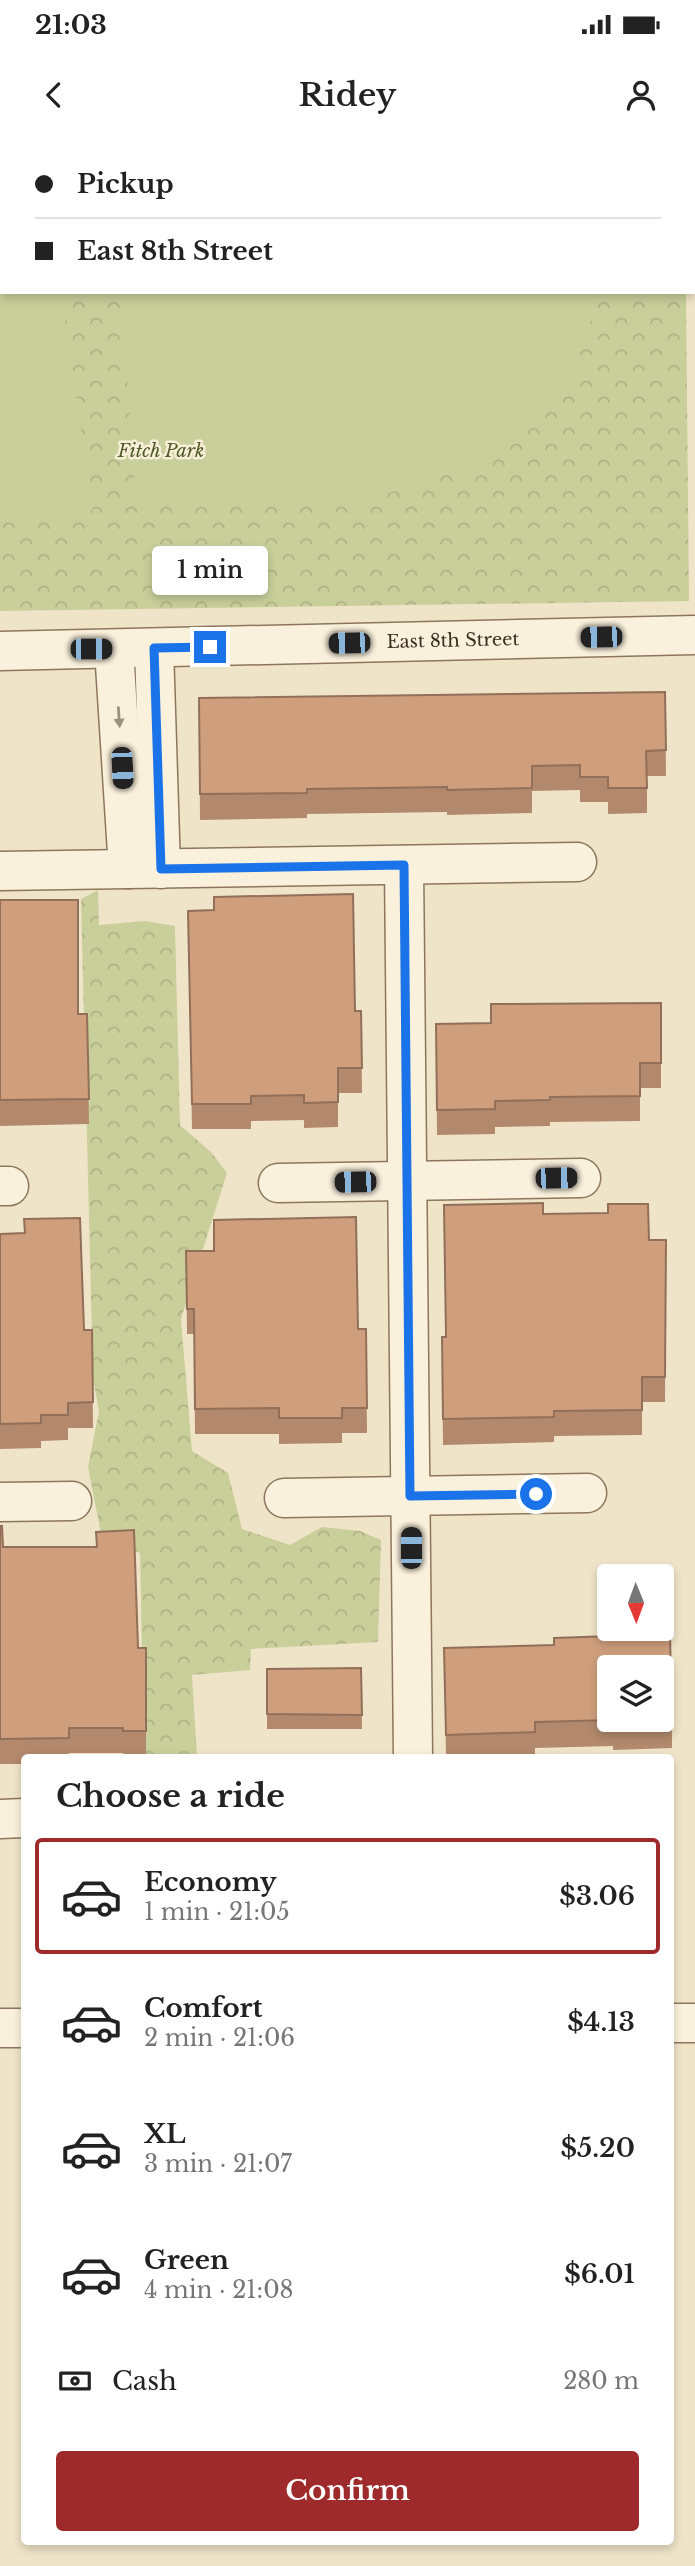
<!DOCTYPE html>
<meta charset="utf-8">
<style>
:root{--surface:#fff;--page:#f6f6f6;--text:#222;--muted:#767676;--line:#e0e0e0;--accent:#9e2a2b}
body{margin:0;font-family:"Libre Baskerville",serif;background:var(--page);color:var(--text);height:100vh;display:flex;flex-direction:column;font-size:26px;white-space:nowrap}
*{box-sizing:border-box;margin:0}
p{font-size:23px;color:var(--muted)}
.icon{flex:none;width:38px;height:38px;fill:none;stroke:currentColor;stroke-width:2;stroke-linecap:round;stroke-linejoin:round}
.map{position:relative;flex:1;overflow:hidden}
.details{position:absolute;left:21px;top:1614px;width:653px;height:791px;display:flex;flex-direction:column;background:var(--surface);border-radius:7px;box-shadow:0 4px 10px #0003}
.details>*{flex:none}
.hud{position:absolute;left:0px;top:0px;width:696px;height:154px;box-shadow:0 4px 10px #0003;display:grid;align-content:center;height:154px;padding:0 35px;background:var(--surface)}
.needle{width:46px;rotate:179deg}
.tools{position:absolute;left:597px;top:1424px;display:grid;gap:14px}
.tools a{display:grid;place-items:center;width:77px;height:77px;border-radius:7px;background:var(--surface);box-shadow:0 4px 10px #0003;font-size:35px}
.end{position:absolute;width:32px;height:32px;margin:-16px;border:9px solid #1a73e8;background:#fff;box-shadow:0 0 0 4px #fff}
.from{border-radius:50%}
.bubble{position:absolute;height:49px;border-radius:7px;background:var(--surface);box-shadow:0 4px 10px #0003;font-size:23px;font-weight:600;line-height:49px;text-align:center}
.car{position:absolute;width:21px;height:42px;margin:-21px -10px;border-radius:9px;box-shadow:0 0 5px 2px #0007;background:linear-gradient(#222 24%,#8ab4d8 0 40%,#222 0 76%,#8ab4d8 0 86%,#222 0)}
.hud b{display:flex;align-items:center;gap:24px;height:66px;font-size:26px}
.hud b+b{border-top:2px solid var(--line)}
.hud i{width:18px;height:18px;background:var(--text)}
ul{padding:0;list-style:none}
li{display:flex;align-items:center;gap:21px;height:116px;margin:0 14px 10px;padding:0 21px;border:4px solid transparent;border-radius:7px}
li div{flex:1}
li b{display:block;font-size:26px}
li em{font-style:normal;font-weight:600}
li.selected{border-color:var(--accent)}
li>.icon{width:63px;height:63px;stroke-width:1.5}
h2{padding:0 35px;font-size:32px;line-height:84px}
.pay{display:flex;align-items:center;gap:18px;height:77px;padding:0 35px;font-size:26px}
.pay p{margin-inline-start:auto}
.button{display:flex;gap:14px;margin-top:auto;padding:14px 35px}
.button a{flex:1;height:80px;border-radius:7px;background:var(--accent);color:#fff;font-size:28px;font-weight:600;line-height:80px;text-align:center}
.status{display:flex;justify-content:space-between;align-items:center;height:49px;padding:0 35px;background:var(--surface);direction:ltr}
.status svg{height:19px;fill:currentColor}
header{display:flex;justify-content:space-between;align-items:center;height:91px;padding:0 35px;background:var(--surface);font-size:32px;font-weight:600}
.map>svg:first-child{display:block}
.park{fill:url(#park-crowns)}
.garden{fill:#c9cf9b}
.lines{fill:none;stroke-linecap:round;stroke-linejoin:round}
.minor-casing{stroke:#8d765c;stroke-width:41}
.minor{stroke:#faf1dc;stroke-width:38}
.wall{fill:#b2896c}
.building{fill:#cf9f7d;stroke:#916f58;stroke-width:2;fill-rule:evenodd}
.oneway{fill:#9c907e}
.route{stroke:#1a73e8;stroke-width:9}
.labels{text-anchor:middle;stroke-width:5;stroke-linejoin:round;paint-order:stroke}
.park-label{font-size:18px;font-style:italic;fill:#4d5a26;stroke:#f7eed8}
.street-label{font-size:18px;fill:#3d2e20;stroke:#f7eed8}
</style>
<div class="status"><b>21:03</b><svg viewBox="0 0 49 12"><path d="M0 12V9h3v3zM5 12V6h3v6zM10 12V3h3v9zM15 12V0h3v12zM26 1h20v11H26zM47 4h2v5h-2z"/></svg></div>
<header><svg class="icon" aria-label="back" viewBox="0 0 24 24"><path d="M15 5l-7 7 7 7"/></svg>Ridey<svg class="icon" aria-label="person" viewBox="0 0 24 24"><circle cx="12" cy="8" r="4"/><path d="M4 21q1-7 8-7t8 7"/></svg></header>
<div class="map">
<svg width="695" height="2426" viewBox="0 0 695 2426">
<defs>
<pattern id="park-crowns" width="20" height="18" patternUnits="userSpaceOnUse" patternTransform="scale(1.75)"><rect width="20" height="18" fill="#c9cf9b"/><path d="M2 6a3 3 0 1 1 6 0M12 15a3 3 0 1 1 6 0" fill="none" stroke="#aeb285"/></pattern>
</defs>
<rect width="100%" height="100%" fill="#f0e4c8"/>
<!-- park -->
<g class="park">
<path d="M0,0H685L2,2V152H686L689,461L0,471Z"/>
<path d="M98,750L99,785L145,781L175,786L180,985L212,1013L227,1033L181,1179L192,1311L228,1333L242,1389L290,1405L322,1387L360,1391L381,1400L378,1502L251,1509L250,1530L192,1535L197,1617H144L140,1413L102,1399L88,1327L99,1271L93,1238L81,759Z"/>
</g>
<!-- garden -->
<g class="garden">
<path d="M0,0H39L2,2V152H61L93,370L0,382Z"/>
<path d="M109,0H612V2H110Z"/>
<path d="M121,152H601L573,233L483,321L372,359L136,366Z"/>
</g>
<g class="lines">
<defs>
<g id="minor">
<path d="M154,508L161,729"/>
<path d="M114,509L128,729"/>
<path id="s1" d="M0,511L695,495"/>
<path d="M404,725L413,1617"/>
<path d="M0,731L577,722"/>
<path d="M278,1043L581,1038"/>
<path d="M0,1046H9"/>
<path d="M284,1358L587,1353"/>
<path d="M0,1362L72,1361"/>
<path d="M0,1679L24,1678"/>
<path d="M670,1883H695"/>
<path d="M0,1888H24"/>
</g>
</defs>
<!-- minor casing -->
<use href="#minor" class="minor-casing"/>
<!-- minor -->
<use href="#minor" class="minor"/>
</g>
<!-- wall -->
<g class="wall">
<path d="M665,552L666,636H647V673L608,674V662H580V650L532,651V673L447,675V672L307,674V678L200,680L199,558Z"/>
<path d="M0,760L78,874H87L89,984L0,986Z"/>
<path d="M188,771L355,871H361L362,953H338V987L304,988V980L251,981V989H192Z"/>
<path d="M661,863V948H640V981L550,982V986L495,987V994L437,995L436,884H491Z"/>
<path d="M543,1074L649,1100H666L665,1262H642V1295L554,1296V1302L443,1305L442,1197H445Z"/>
<path d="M0,1094L84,1190H92L93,1288H68V1300L41,1301V1308L0,1309Z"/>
<path d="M186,1111L358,1189H366L367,1293H342V1303L279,1304V1294H195L194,1194H187Z"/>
<path d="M0,1386L3,1407H96V1392L138,1508H146V1616H123V1613H69V1617H24V1624H0Z"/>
<path d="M444,1508L672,1583V1608L613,1610V1606L535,1608V1617H446Z"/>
<path d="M361,1528L362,1589H267V1529Z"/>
</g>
<!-- building -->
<g class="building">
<path d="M665,552L666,610L646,611L647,648H608V637H580V625L532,626V648L447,650V647L307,649V653L200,654L199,558Z"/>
<path d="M353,754L355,871H361L362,928H338V962L304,963V955L251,956V964H192L188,771L214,770V757Z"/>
<path d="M0,760H78V874H87L89,959L0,960Z"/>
<path d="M661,863V923H640V956L550,957V960L495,961V969L437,970L436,884L491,883V864Z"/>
<path d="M543,1063V1074L608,1073V1064H648L649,1100H666L665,1237H642V1270L554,1271V1277L443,1279L442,1197H446L444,1065Z"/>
<path d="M356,1077L358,1189H366L367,1268H342V1278H279V1268L195,1269L194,1169H187L186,1111H214V1080Z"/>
<path d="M80,1078L84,1190H92L93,1262L68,1263V1275H41V1283L0,1284V1094L25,1093L24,1079Z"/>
<path d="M0,1386H2L3,1407H97L96,1392L134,1390L138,1508H146V1591H123V1588H69V1598L0,1599Z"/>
<path d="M670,1494L672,1583L613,1585V1580L535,1582V1592L446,1595L444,1508L554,1505V1498ZM609,1528H662V1580H609Z"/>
<path d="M361,1528L362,1575L267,1574V1529Z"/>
</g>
<!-- one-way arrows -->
<defs><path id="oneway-solid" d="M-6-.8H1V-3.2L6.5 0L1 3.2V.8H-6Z" transform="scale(1.75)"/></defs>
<use class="oneway" href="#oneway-solid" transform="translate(119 577) rotate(86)"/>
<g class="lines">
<!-- route -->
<path class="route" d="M210,507L154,508L161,729L404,725L410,1356L536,1354"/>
</g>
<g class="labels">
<!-- park labels -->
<g class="park-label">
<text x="161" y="317">Fitch Park</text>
</g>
<!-- street labels -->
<g class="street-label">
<text dy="6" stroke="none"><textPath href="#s1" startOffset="453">East 8th Street</textPath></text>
</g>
</g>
</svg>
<div class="tools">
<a><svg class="needle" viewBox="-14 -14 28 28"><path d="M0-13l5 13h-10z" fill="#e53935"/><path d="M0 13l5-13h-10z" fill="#767676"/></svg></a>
<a><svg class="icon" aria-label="layers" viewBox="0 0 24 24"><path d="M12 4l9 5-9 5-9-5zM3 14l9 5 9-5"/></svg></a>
</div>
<i class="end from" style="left:536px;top:1354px"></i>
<i class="end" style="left:210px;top:507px"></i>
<div class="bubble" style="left:152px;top:406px;width:116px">1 min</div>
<i class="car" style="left:601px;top:497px;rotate:269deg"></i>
<i class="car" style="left:349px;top:503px;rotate:269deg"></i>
<i class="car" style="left:91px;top:509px;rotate:90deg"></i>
<i class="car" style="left:122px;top:628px;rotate:177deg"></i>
<i class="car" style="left:556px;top:1038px;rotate:89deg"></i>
<i class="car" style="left:355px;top:1042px;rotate:269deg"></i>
<i class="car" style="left:411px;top:1408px;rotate:0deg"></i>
<div class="hud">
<b><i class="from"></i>Pickup</b>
<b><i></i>East 8th Street</b>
</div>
<section class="details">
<h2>Choose a ride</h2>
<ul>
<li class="selected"><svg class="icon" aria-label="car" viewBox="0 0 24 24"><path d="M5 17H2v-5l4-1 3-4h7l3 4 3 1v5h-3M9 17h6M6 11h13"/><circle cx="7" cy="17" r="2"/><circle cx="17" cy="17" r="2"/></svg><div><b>Economy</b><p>1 min · 21:05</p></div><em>$3.06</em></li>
<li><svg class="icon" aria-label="car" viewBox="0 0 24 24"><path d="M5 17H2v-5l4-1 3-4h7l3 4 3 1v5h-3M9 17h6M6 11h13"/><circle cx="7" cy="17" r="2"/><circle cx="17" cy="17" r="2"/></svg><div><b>Comfort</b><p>2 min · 21:06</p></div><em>$4.13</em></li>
<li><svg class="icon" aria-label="car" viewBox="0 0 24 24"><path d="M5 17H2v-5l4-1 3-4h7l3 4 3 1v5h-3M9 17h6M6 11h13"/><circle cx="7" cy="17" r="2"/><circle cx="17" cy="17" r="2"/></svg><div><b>XL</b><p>3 min · 21:07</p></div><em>$5.20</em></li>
<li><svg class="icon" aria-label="car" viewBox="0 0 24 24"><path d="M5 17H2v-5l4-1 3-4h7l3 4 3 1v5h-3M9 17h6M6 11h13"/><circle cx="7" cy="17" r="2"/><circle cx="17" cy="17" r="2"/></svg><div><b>Green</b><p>4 min · 21:08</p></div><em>$6.01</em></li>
</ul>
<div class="pay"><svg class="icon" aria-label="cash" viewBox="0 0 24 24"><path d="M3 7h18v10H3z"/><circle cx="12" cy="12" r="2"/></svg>Cash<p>280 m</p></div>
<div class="button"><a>Confirm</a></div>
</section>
</div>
